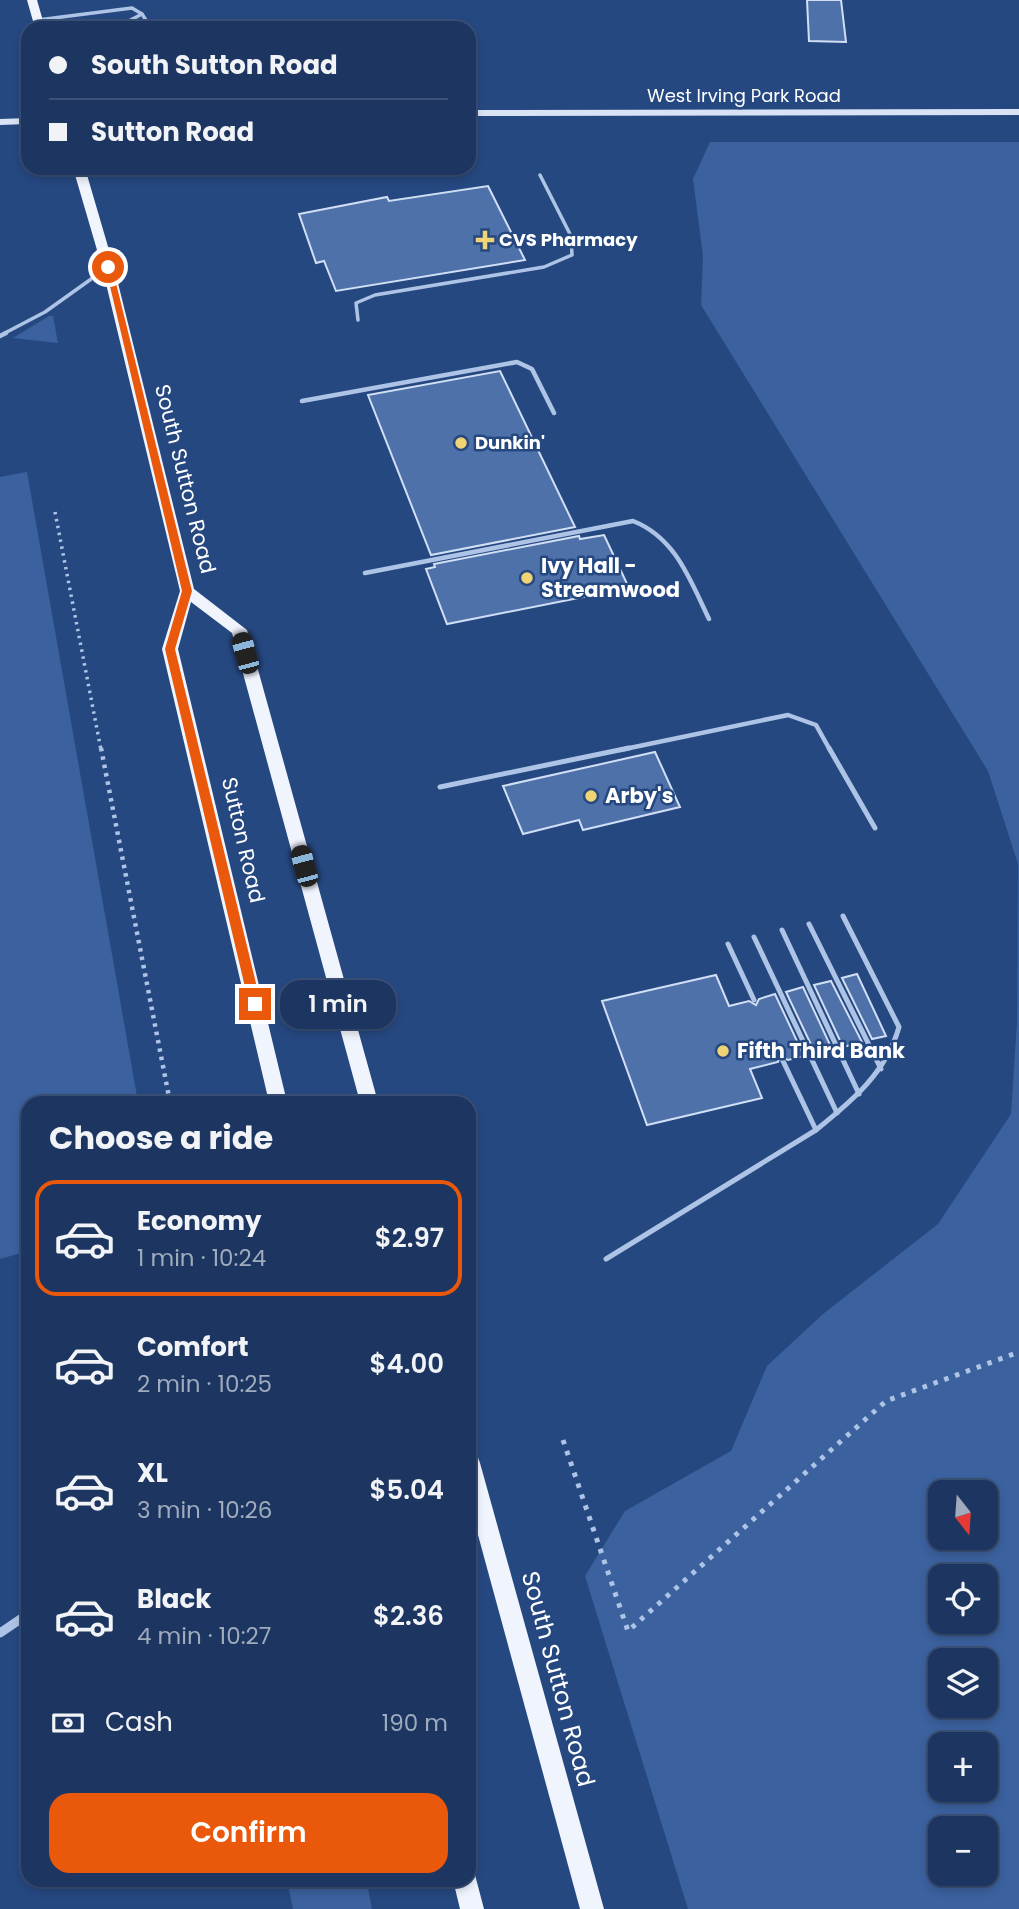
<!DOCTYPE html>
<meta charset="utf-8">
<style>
:root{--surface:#1c3661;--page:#29416a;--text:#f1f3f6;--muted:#a0abbd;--line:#3a5076;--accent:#ea580c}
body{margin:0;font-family:Poppins,sans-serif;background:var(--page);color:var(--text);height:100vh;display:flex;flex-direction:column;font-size:26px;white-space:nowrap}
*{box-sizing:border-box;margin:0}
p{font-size:23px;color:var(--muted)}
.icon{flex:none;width:38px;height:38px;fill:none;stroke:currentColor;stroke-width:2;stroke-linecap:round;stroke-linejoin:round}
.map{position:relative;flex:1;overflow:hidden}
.sheet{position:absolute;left:21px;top:1096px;width:455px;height:791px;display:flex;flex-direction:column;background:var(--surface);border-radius:21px;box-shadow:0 4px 10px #0003,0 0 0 2px var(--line)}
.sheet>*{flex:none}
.hud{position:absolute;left:21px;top:21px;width:455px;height:154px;border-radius:21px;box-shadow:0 4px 10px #0003,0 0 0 2px var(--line);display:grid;align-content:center;height:154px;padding:0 28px;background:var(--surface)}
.needle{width:46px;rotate:163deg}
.controls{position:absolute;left:928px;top:1480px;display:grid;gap:14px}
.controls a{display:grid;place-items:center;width:70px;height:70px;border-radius:14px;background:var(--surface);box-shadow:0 4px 10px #0003,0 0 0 2px var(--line);font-size:35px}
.end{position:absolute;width:32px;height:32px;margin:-16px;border:9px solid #ea580c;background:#fff;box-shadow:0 0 0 4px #fff}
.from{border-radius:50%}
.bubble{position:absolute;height:49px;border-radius:21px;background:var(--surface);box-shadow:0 4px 10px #0003,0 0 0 2px var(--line);font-size:23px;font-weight:600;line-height:49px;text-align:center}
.car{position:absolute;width:21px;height:42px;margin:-21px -10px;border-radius:9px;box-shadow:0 0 5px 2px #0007;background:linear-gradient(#222 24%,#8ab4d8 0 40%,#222 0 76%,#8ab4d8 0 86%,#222 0)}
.hud b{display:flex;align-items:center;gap:24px;height:66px;font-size:26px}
.hud b+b{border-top:2px solid var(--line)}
.hud i{width:18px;height:18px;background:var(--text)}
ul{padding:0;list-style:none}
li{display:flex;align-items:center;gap:21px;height:116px;margin:0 14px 10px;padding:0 14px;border:4px solid transparent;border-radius:21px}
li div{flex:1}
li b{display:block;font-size:26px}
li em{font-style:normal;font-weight:600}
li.selected{border-color:var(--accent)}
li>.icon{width:63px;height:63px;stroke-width:1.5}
h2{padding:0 28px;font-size:32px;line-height:84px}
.pay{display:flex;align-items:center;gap:18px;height:77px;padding:0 28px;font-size:26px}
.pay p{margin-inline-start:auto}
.primary-button{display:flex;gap:14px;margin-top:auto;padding:14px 28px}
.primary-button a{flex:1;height:80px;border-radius:21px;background:var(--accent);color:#fff;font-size:28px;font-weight:600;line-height:80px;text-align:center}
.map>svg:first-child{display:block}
.green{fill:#3b619e;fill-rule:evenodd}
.building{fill:#4f71a9;stroke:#d1dff5;stroke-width:2}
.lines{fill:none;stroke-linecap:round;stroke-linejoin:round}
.path-far2{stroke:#aec4e6;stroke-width:3.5;stroke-dasharray:2.5 4.5;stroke-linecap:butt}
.path-far1{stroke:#aec4e6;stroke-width:4.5;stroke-dasharray:3.5 5;stroke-linecap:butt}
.path{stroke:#aec4e6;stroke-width:5;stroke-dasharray:4.5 7;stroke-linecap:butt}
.lane-far2{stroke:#aec4e6;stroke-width:3.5}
.lane-far1{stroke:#aec4e6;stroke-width:4.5}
.lane{stroke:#aec4e6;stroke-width:5}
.street{stroke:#aec4e6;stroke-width:9}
.secondary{fill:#d8e3f6;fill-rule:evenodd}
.primary{fill:#eff4fd;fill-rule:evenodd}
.route{fill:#ea580c}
.poi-dot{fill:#efd374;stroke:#264881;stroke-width:2.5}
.labels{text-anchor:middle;stroke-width:5;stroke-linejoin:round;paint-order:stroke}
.far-street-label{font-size:18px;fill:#fff;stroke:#264881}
.far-poi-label{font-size:18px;font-weight:bold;fill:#fff;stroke:#264881;text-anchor:start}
.street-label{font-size:21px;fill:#fff;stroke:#264881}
.poi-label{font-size:21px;font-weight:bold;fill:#fff;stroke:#264881;text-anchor:start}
.near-street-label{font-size:24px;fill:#fff;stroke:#264881}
</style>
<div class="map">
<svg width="1019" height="1909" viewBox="0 0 1019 1909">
<rect width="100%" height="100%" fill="#264881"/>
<!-- green -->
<g class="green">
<path d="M710,142H1019V1909H688L585,1576L625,1511L731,1451L767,1366L823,1314L938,1224L1011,1114L1017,1022L1018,864L988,771L701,305L703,256L693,179ZM940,1493H985V1538H940ZM940,1577H985V1622H940ZM940,1661H985V1706H940ZM940,1745H985V1790H940ZM940,1829H985V1874H940Z"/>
<path d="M49,316H53L58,343L13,338Z"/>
<path d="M27,472L138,1102H28V1251L0,1259V477Z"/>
<path d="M287,1880H359L368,1888L372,1909H293Z"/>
</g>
<!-- building -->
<g class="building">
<path d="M807,0H841L846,42L809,41Z"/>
<path d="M488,186L525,260L336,291L324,261L316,263L299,214L387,197L389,201Z"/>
<path d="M500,371L575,527L431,555L368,395Z"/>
<path d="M604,535L629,588L447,624L426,569L435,567L434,564L579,536L580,539Z"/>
<path d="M655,752L680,807L583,830L579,820L523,834L503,786Z"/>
<path d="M857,974L886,1036L872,1039L842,978Z"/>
<path d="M716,975L729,1006L749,1001L756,1005L759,999L775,994L804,1056L788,1060L781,1056L778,1062L750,1069L762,1098L647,1125L602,1001Z"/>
<path d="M831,981L862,1042L843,1047L814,985Z"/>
<path d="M803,987L832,1049L815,1053L786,992Z"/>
</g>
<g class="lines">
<!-- path-far2 -->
<path class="path-far2" d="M55,512L101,750"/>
<!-- path-far1 -->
<path class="path-far1" d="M101,748L170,1102"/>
<!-- path -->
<path class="path" d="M563,1440L628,1631L886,1401L1019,1352"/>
<!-- lane-far2 -->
<g class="lane-far2">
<path d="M38,20L132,8L142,14L151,28"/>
<path d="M88,28L125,23L142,14"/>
<path d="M358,320L356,303L375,295L544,267L572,255L571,236L540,175"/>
<path d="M3,334L45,312L108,267"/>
</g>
<!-- lane-far1 -->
<g class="lane-far1">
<path d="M0,336L6,333"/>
<path d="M302,401L517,362L532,369L554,413"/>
<path d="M365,573L633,521C676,538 690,580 709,619"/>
<path d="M620,750L788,715L816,725L830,750"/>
</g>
<!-- lane -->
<g class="lane">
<path d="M829,748L875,828"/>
<path d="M440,787L629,748"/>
<path d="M809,924L881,1069"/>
<path d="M782,930L859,1094"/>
<path d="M754,937L837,1113"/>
<path d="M728,944L754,1000"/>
<path d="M816,1130C852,1101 886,1073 899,1027L843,916"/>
<path d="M606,1259L816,1130L783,1061"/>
</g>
<!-- street -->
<path class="street" d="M0,1633L28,1614"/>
<!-- secondary -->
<g class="secondary">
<path d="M1019,109V115L469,116V110Z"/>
<path d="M28,118V124L0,125V119Z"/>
</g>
<!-- primary -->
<g class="primary">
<path d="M27,0H37L45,28H35Z"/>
<path d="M73,168H85L114,267L194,589L247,630L378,1102H360L232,633L191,602L178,649L287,1102H269L162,649L180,591L102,267Z"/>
<path d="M469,1452L477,1455L480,1463L604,1909H580L469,1502Z"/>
<path d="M469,1869L474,1871L484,1909H460L453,1880H469Z"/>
</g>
</g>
<!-- route -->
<path class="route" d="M105,265L112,267L192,591L175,649L261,1004L255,1009L249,1004L165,649L182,591Z"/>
<!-- markers -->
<g class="poi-dot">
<path d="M481.5 229.5h7v7h7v7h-7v7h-7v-7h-7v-7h7z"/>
<circle cx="461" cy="443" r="7"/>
<circle cx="527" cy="578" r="7"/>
<circle cx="591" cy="796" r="7"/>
<circle cx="723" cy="1051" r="7"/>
</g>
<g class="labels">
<!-- far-street labels -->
<g class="far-street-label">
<text x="744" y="102">West Irving Park Road</text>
</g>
<!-- far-poi labels -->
<g class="far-poi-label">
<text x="499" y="246">CVS Pharmacy</text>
<text x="475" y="449">Dunkin'</text>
</g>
<!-- street labels -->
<g class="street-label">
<text transform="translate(185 479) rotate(76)" y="7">South Sutton Road</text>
<text transform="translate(243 840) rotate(77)" y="7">Sutton Road</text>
</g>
<!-- poi labels -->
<g class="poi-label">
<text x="541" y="573">Ivy Hall -<tspan x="541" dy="24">Streamwood</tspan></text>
<text x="605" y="803">Arby's</text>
<text x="737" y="1058">Fifth Third Bank</text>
</g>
<!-- near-street labels -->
<g class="near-street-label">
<text transform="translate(558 1679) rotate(75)" y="8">South Sutton Road</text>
</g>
</g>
</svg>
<div class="controls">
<a><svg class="needle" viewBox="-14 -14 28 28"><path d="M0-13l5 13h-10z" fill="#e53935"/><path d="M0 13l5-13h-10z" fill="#a0abbd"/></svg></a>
<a><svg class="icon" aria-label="locate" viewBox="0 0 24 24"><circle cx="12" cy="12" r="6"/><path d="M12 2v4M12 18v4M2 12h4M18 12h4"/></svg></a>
<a><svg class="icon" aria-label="layers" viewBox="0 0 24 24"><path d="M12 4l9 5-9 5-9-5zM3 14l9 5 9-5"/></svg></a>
<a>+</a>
<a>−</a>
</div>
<i class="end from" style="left:108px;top:267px"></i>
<i class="end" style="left:255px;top:1004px"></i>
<div class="bubble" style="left:280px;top:980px;width:116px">1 min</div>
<i class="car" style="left:245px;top:653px;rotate:345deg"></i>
<i class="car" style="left:304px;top:866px;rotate:345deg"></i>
<div class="hud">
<b><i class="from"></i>South Sutton Road</b>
<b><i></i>Sutton Road</b>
</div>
<section class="sheet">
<h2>Choose a ride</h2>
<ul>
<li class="selected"><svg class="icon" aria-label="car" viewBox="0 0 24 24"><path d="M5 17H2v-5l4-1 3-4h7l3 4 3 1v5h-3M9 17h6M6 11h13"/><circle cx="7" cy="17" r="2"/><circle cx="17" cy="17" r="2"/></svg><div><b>Economy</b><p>1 min · 10:24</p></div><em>$2.97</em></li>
<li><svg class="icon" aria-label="car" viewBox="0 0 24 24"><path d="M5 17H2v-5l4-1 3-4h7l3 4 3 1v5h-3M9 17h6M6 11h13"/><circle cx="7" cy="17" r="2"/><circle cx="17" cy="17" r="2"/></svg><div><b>Comfort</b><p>2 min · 10:25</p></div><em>$4.00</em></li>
<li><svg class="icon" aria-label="car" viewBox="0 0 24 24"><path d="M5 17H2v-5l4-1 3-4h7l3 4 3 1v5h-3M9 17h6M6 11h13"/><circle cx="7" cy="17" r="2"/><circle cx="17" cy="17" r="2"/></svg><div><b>XL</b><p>3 min · 10:26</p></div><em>$5.04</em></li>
<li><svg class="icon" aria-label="car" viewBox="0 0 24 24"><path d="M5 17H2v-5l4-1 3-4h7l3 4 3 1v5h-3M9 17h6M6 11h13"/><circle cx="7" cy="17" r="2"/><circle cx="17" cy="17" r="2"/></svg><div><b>Black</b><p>4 min · 10:27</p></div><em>$2.36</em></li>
</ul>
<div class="pay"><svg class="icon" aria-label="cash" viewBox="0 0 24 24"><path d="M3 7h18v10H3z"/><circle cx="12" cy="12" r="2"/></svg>Cash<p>190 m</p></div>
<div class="primary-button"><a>Confirm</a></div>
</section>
</div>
